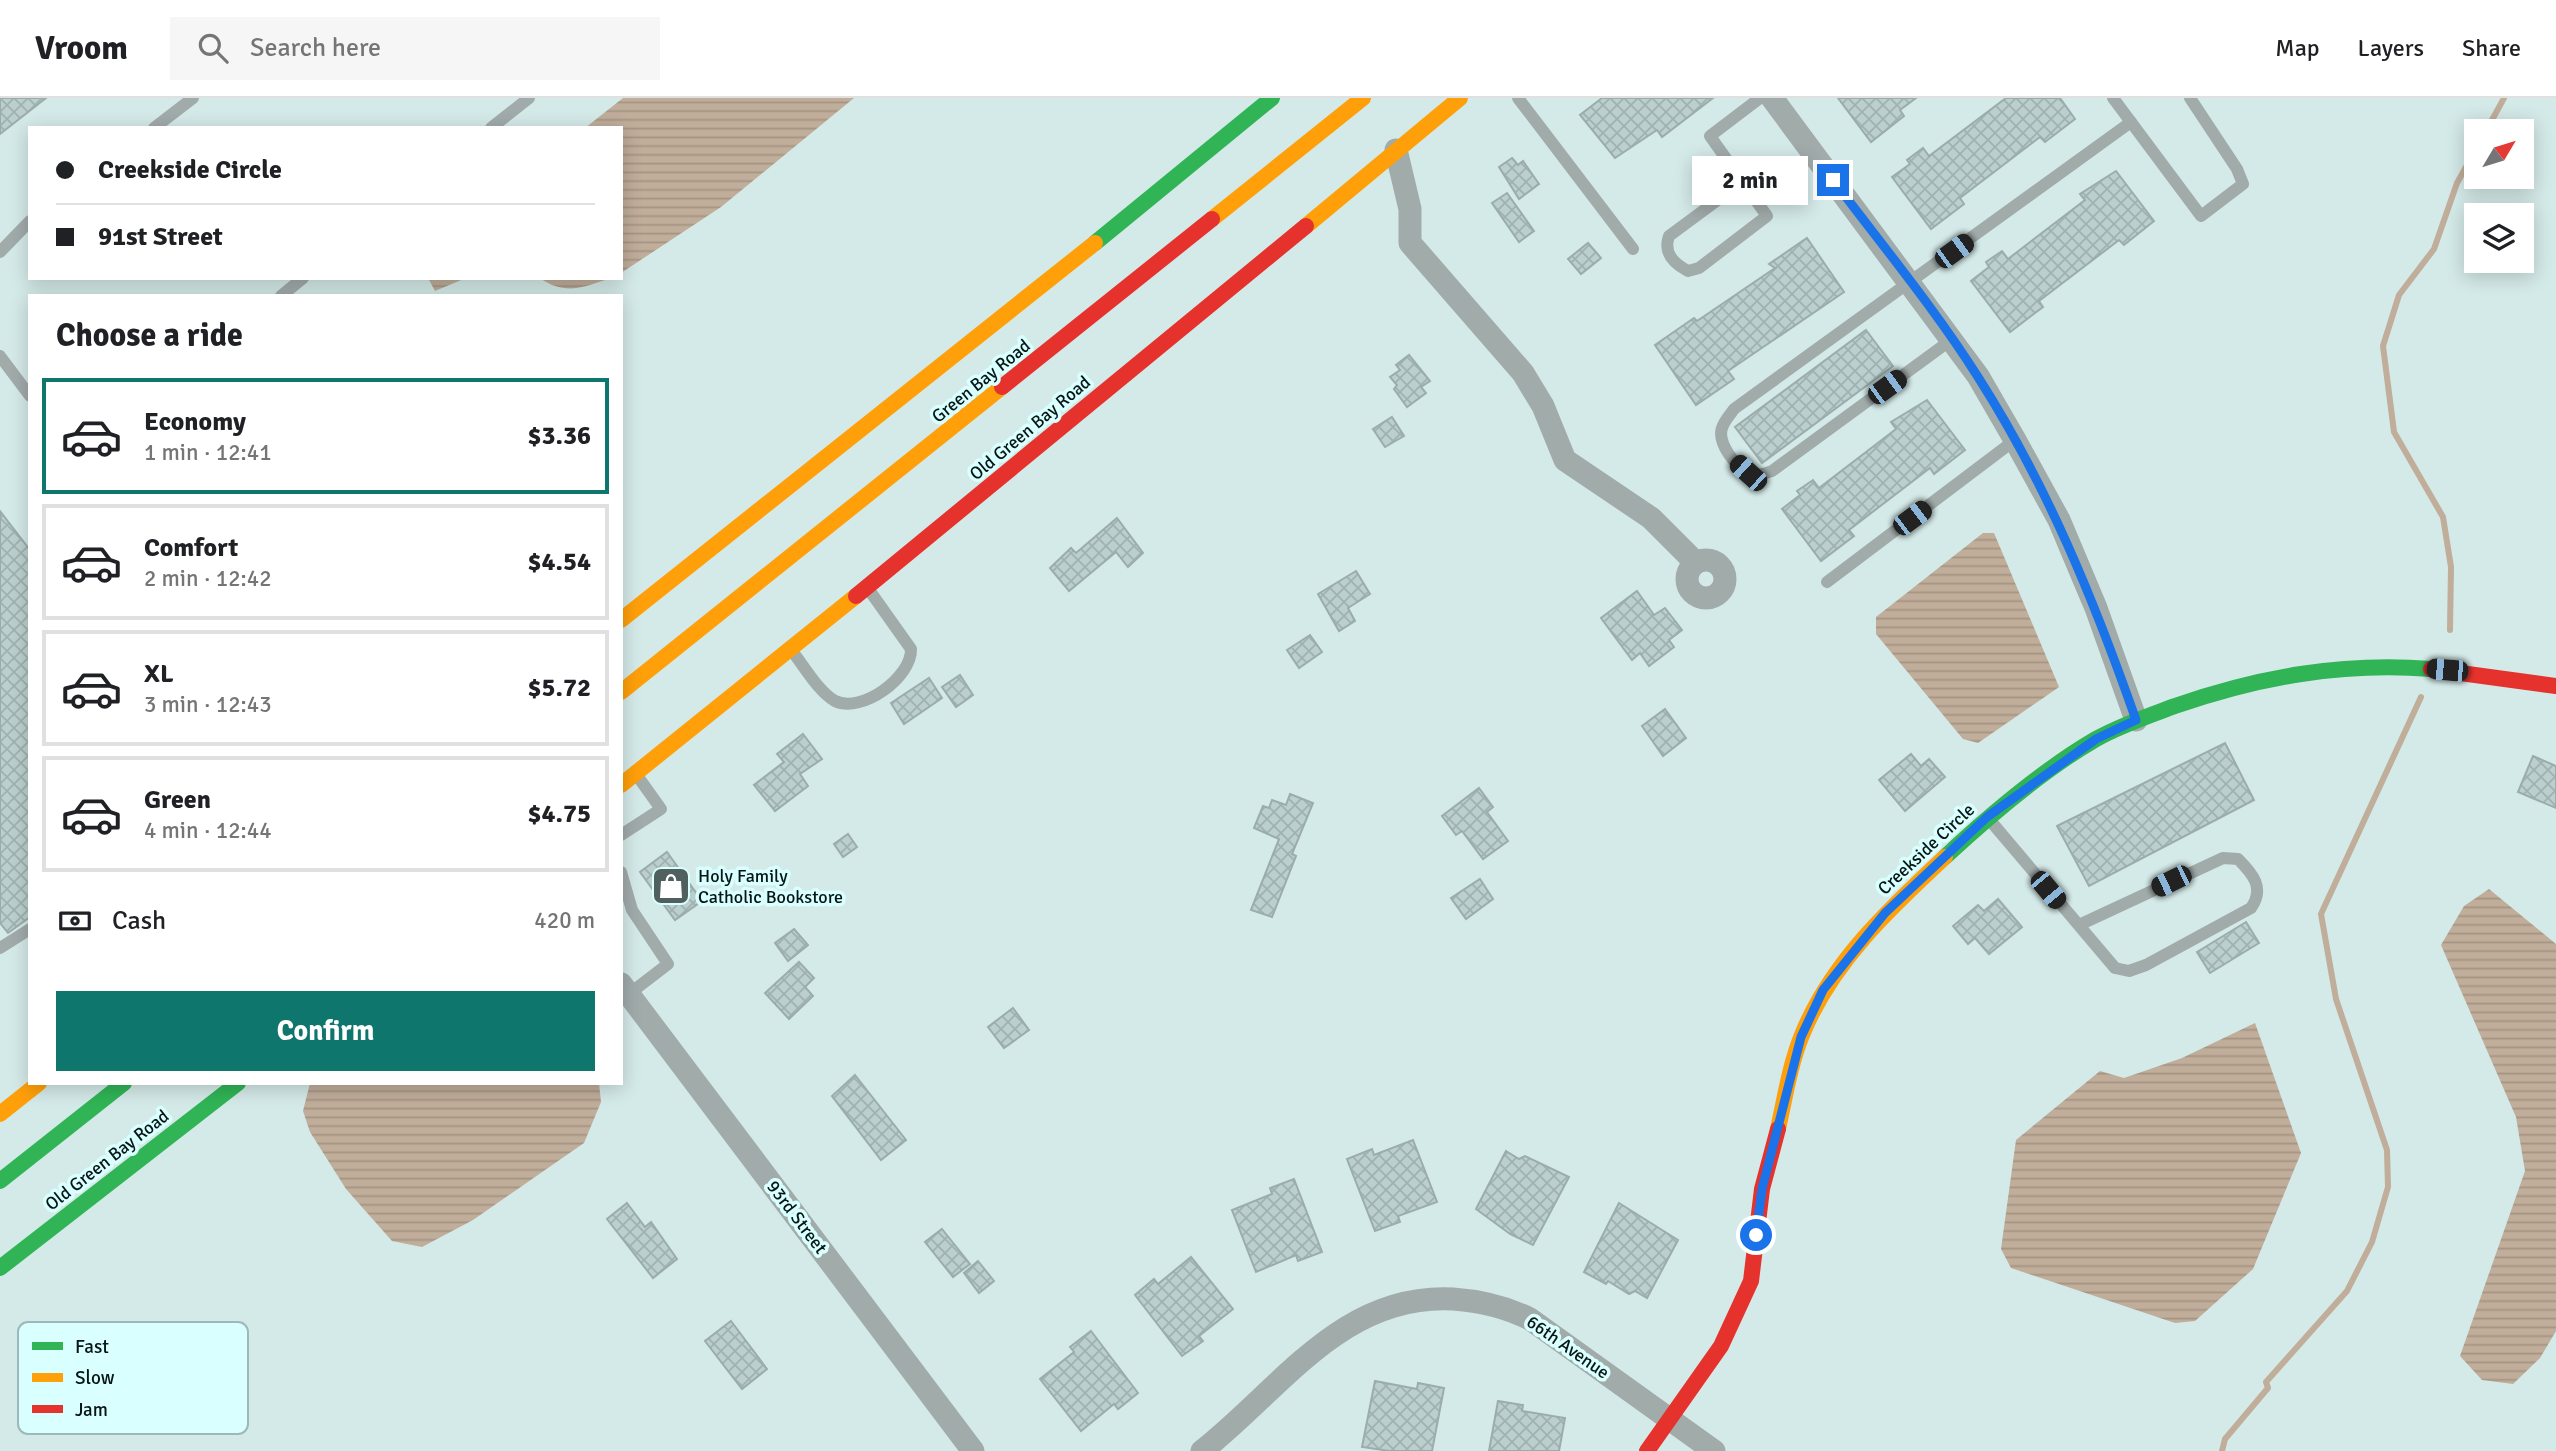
<!DOCTYPE html>
<meta charset="utf-8">
<style>
:root{--surface:#fff;--page:#f6f6f6;--text:#202124;--muted:#757577;--line:#e0e0e0;--accent:#0f766e}
body{margin:0;font-family:Signika,sans-serif;background:var(--page);color:var(--text);height:100vh;display:flex;flex-direction:column;font-size:26px;white-space:nowrap}
*{box-sizing:border-box;margin:0}
p{font-size:23px;color:var(--muted)}
.icon{flex:none;width:38px;height:38px;fill:none;stroke:currentColor;stroke-width:2;stroke-linecap:round;stroke-linejoin:round}
.map{position:relative;flex:1;overflow:hidden}
.side{position:absolute;left:28px;top:196px;width:595px;height:791px;display:flex;flex-direction:column;background:var(--surface);border-radius:0px;box-shadow:0 4px 18px #0003}
.side>*{flex:none}
.banner{position:absolute;left:28px;top:28px;width:595px;height:154px;border-radius:0px;box-shadow:0 4px 18px #0003;display:grid;align-content:center;height:154px;padding:0 28px;background:var(--surface)}
.needle{width:46px;rotate:52deg}
.fabs{position:absolute;left:2464px;top:21px;display:grid;gap:14px}
.fabs a{display:grid;place-items:center;width:70px;height:70px;border-radius:0px;background:var(--surface);box-shadow:0 4px 18px #0003;font-size:35px}
.end{position:absolute;width:32px;height:32px;margin:-16px;border:9px solid #1a73e8;background:#fff;box-shadow:0 0 0 4px #fff}
.from{border-radius:50%}
.bubble{position:absolute;height:49px;border-radius:0px;background:var(--surface);box-shadow:0 4px 18px #0003;font-size:23px;font-weight:700;line-height:49px;text-align:center}
.car{position:absolute;width:21px;height:42px;margin:-21px -10px;border-radius:9px;box-shadow:0 0 5px 2px #0007;background:linear-gradient(#222 24%,#8ab4d8 0 40%,#222 0 76%,#8ab4d8 0 86%,#222 0)}
.banner b{display:flex;align-items:center;gap:24px;height:66px;font-size:26px}
.banner b+b{border-top:2px solid var(--line)}
.banner i{width:18px;height:18px;background:var(--text)}
ul{padding:0;list-style:none}
li{display:flex;align-items:center;gap:21px;height:116px;margin:0 14px 10px;padding:0 14px;border:4px solid var(--line);border-radius:0px}
li div{flex:1}
li b{display:block;font-size:26px}
li em{font-style:normal;font-weight:700}
li.current{border-color:var(--accent)}
li>.icon{width:63px;height:63px;stroke-width:1.5}
h2{padding:0 28px;font-size:32px;line-height:84px}
.pay{display:flex;align-items:center;gap:18px;height:77px;padding:0 28px;font-size:26px}
.pay p{margin-inline-start:auto}
.action{display:flex;gap:14px;margin-top:auto;padding:14px 28px}
.action a{flex:1;height:80px;border-radius:0px;background:var(--accent);color:#fff;font-size:28px;font-weight:700;line-height:80px;text-align:center}
header{display:flex;align-items:center;gap:42px;box-sizing:border-box;height:98px;padding:0 35px;background:var(--surface);border-bottom:2px solid var(--line)}
header strong{font-size:33px}
nav{display:flex;gap:38px;margin-inline-start:auto;font-size:24px}
.search{width:490px;height:63px;background:var(--page);display:flex;align-items:center;gap:18px;box-sizing:border-box;padding:0 24px;border-radius:0px;color:var(--muted);font-size:26px}
.map>svg:first-child{display:block}
.water{fill:url(#water-rules)}
.lines{fill:none;stroke-linecap:round;stroke-linejoin:round}
.stream{stroke:#c0ad9a;stroke-width:6}
.building{fill:url(#building-cross-hatch);stroke:#9bacac;stroke-width:2}
.lane{stroke:#a1abaa;stroke-width:12}
.street{stroke:#a1abaa;stroke-width:23}
.fast{stroke:#30b455;stroke-width:16}
.slow{stroke:#ff9f0a;stroke-width:16}
.jam{stroke:#e5322d;stroke-width:16}
.route{stroke:#1a73e8;stroke-width:9}
.labels{text-anchor:middle;stroke-width:7;stroke-linejoin:round;paint-order:stroke}
.street-label{font-size:18px;fill:#071515;stroke:#d9fffe}
.poi-label{font-size:18px;fill:#071515;stroke:#d9fffe;text-anchor:start}
.key{fill:#d9fffe;stroke:#9ab9b8;stroke-width:2}
.key-label{font-size:19px;fill:#071515}
</style>
<header>
<strong>Vroom</strong>
<div class="search"><svg class="icon" aria-label="search" viewBox="0 0 24 24"><circle cx="10" cy="10" r="6"/><path d="M15 15l6 6"/></svg>Search here</div>
<nav><a>Map</a><a>Layers</a><a>Share</a></nav>
</header>
<div class="map">
<svg width="2556" height="1353" viewBox="0 0 2556 1353">
<defs>
<pattern id="water-rules" width="6" height="5" patternUnits="userSpaceOnUse" patternTransform="scale(1.75)"><rect width="6" height="5" fill="#c0ad9a"/><path d="M0 2.5h6" fill="none" stroke="#a49484"/></pattern>
<pattern id="building-cross-hatch" width="8" height="8" patternUnits="userSpaceOnUse" patternTransform="scale(1.75)"><rect width="8" height="8" fill="#bbd0ce"/><path d="M0 0l8 8M0 8l8-8" fill="none" stroke="#9fb2b0"/></pattern>
</defs>
<rect width="100%" height="100%" fill="#d4eae8"/>
<!-- water -->
<g class="water">
<path d="M623,0H854L721,109L621,175V30H585Z"/>
<path d="M428,180H466L435,193Z"/>
<path d="M540,180H611C584,189 565,198 540,180Z"/>
<path d="M1983,435H1994L2059,589L1978,645L1963,641L1876,536V519Z"/>
<path d="M2489,791L2556,846V1233L2540,1260L2513,1286L2482,1282L2460,1258L2525,1073L2516,1019L2441,847L2464,808Z"/>
<path d="M2255,925L2301,1055L2253,1171L2195,1223L2175,1225L2011,1170L2001,1151L2016,1042L2100,973L2124,980L2182,960Z"/>
<path d="M310,985H599L601,1004L584,1045L473,1122L422,1149L392,1143L346,1091L310,1034L303,1013Z"/>
</g>
<g class="lines">
<!-- stream -->
<g class="stream">
<path d="M2486,33L2504,0"/>
<path d="M2450,532L2451,469L2443,419L2394,334L2383,248L2399,197L2434,151L2457,85L2476,51"/>
<path d="M2222,1353L2225,1341L2268,1290L2266,1284L2347,1193L2372,1144L2388,1089L2387,1052L2336,901L2321,816L2421,599"/>
</g>
</g>
<!-- building -->
<g class="building">
<path d="M0,0H46L0,36Z"/>
<path d="M1602,0H1713L1662,39L1657,32L1615,60L1580,17Z"/>
<path d="M1838,0H1916L1900,12L1904,18L1871,44Z"/>
<path d="M2006,0H2060L2075,21L2045,44L2040,39L1960,100L1964,106L1931,131L1892,79L1910,66L1907,62L1923,50L1929,58Z"/>
<path d="M1512,60L1518,67L1523,63L1539,86L1519,101L1499,69Z"/>
<path d="M2116,73L2154,123L2124,147L2119,142L2039,203L2043,209L2010,234L1971,183L1989,169L1986,164L2002,153L2008,161L2085,102L2080,96Z"/>
<path d="M1507,95L1534,133L1519,144L1492,105Z"/>
<path d="M1807,140L1844,194L1728,273L1734,281L1696,307L1655,247L1694,220L1697,223L1775,170L1769,166Z"/>
<path d="M1588,145L1601,160L1581,176L1568,161Z"/>
<path d="M1866,232L1893,268L1762,365L1735,329Z"/>
<path d="M1409,257L1430,283L1421,289L1426,295L1407,309L1394,291L1397,287L1390,279L1400,272L1396,267Z"/>
<path d="M1927,302L1965,352L1934,376L1930,370L1849,432L1854,438L1821,463L1782,411L1800,397L1797,393L1813,382L1819,390L1896,331L1891,324Z"/>
<path d="M1392,319L1404,338L1385,349L1373,331Z"/>
<path d="M0,413L30,452V819L8,835L0,825Z"/>
<path d="M1117,420L1143,455L1128,469L1116,454L1069,493L1050,470L1071,450L1076,455Z"/>
<path d="M1356,473L1370,496L1348,510L1355,523L1339,533L1318,496Z"/>
<path d="M1637,493L1654,517L1665,510L1682,532L1669,542L1674,549L1649,568L1640,555L1632,562L1601,520Z"/>
<path d="M1310,537L1322,554L1299,570L1287,552Z"/>
<path d="M960,577L973,597L956,609L942,589Z"/>
<path d="M929,580L942,600L904,626L891,605Z"/>
<path d="M1665,611L1686,640L1663,658L1642,628Z"/>
<path d="M803,636L822,661L800,676L808,688L775,713L754,687L784,664L777,656Z"/>
<path d="M2225,645L2254,702L2089,788L2057,728Z"/>
<path d="M1911,656L1921,668L1929,661L1945,679L1905,713L1879,682Z"/>
<path d="M2533,658L2556,668V710L2518,694Z"/>
<path d="M1479,690L1493,709L1487,714L1508,743L1483,761L1462,733L1456,737L1442,718Z"/>
<path d="M1290,696L1313,705L1292,756L1296,758L1272,819L1251,812L1279,741L1254,730L1263,708L1269,710L1272,702L1286,707Z"/>
<path d="M848,736L857,749L843,759L834,746Z"/>
<path d="M667,754L702,803L675,822L640,774Z"/>
<path d="M1480,781L1493,801L1466,821L1451,800Z"/>
<path d="M1998,801L2022,829L1989,856L1975,840L1968,846L1953,828L1978,807L1984,813Z"/>
<path d="M2246,824L2259,845L2210,875L2197,854Z"/>
<path d="M794,831L808,847L788,863L775,845Z"/>
<path d="M799,864L814,880L805,889L813,898L789,921L765,895Z"/>
<path d="M1013,910L1029,932L1004,950L988,929Z"/>
<path d="M855,977L906,1042L881,1062L832,998Z"/>
<path d="M1413,1042L1437,1104L1398,1118L1400,1124L1375,1133L1347,1061L1372,1051L1374,1057Z"/>
<path d="M1506,1053L1519,1061L1525,1058L1569,1079L1533,1147L1510,1136L1476,1111Z"/>
<path d="M1294,1081L1322,1154L1298,1163L1296,1157L1256,1174L1232,1112L1272,1096L1270,1090Z"/>
<path d="M627,1105L645,1129L651,1124L677,1161L653,1180L607,1121Z"/>
<path d="M1619,1105L1678,1142L1647,1200L1635,1193L1629,1196L1608,1183L1606,1186L1584,1174Z"/>
<path d="M942,1131L970,1166L953,1179L925,1144Z"/>
<path d="M1191,1159L1233,1211L1199,1238L1203,1243L1182,1258L1135,1197L1154,1181L1158,1186Z"/>
<path d="M978,1163L994,1183L979,1195L964,1175Z"/>
<path d="M731,1223L767,1271L742,1291L705,1243Z"/>
<path d="M1091,1233L1138,1295L1118,1311L1114,1306L1081,1333L1040,1281L1074,1254L1070,1249Z"/>
<path d="M1375,1283L1417,1291L1418,1285L1444,1290L1432,1353H1390L1362,1349Z"/>
<path d="M1498,1303L1523,1307L1522,1313L1565,1320L1559,1353H1489Z"/>
</g>
<g class="lines">
<!-- lane -->
<g class="lane">
<path d="M1518,0L1633,151"/>
<path d="M2113,0L2201,118L2243,86L2237,71L2190,0"/>
<path d="M154,30L193,0"/>
<path d="M491,30L529,0"/>
<path d="M1742,84L1669,138C1663,155 1673,165 1688,173L1699,170L1767,118L1710,38L1760,0"/>
<path d="M0,154L30,123"/>
<path d="M281,198L303,180"/>
<path d="M1951,242L1772,373C1764,376 1758,378 1750,375C1736,370 1717,345 1722,330C1724,323 1730,317 1734,311L2131,24"/>
<path d="M0,258L30,298"/>
<path d="M1827,484L2015,342"/>
<path d="M792,553C804,568 818,593 835,603C862,616 912,579 911,551L867,489"/>
<path d="M1988,720L2115,870L2129,873L2146,867L2251,810C2265,790 2253,776 2238,761L2223,760L2079,827"/>
<path d="M621,737L661,711L636,676"/>
<path d="M621,774L632,812L668,866L629,896"/>
<path d="M0,850L30,831"/>
</g>
<!-- street -->
<g class="street">
<path d="M1772,0L1978,278L2015,342L2059,422L2096,510L2136,622"/>
<path d="M1396,52L1410,111V145L1523,275L1543,308L1565,362L1651,420L1695,464"/>
<circle cx="1706" cy="481" r="19"/>
<path d="M621,886L973,1353"/>
<path d="M1202,1353C1281,1291 1342,1195 1453,1201C1481,1203 1506,1209 1530,1221L1714,1353"/>
</g>
<!-- fast -->
<g class="fast">
<path d="M1095,145L1272,0"/>
<path d="M1945,759C1990,717 2043,672 2096,641C2121,627 2148,618 2175,608C2259,579 2342,564 2431,571"/>
<path d="M0,1083L124,985"/>
<path d="M0,1170L238,985"/>
</g>
<!-- slow -->
<g class="slow">
<path d="M1212,121L1363,0"/>
<path d="M1306,128L1460,0"/>
<path d="M621,522L1095,145"/>
<path d="M621,594L1002,289"/>
<path d="M621,687L856,498"/>
<path d="M0,1016L39,985"/>
<path d="M1778,1031C1785,1000 1790,966 1802,937C1831,865 1889,811 1945,759"/>
</g>
<!-- jam -->
<g class="jam">
<path d="M1002,289L1212,121"/>
<path d="M856,498L1306,128"/>
<path d="M2431,571L2556,588"/>
<path d="M1647,1353L1721,1248L1751,1183L1762,1091L1778,1031"/>
</g>
</g>
<g class="lines">
<!-- route -->
<path class="route" d="M1756,1137L1762,1091L1801,939L1823,892L1885,815L1987,719L2096,641L2136,622C2094,502 2047,387 1978,279C1935,211 1882,147 1833,82"/>
</g>
<!-- icons -->
<defs>
<symbol id="shop-square" viewBox="-11 -11 22 22"><rect x="-9" y="-9" width="18" height="18" rx="4" fill="#4f605f" stroke="#d9fffe"/><path d="M-5-2.5h2.3a2.7 3.5 0 0 1 5.4 0H5L5.5 6h-11ZM-1.5-2.5h3a1.5 2.3 0 0 0-3 0Z" fill="#fff"/></symbol>
</defs>
<g fill-rule="evenodd">
<use href="#shop-square" x="649" y="766" width="44" height="44"/>
</g>
<g class="labels">
<!-- street labels -->
<g class="street-label">
<text transform="translate(981 283) rotate(-39)" y="6">Green Bay Road</text>
<text transform="translate(1030 330) rotate(-40)" y="6">Old Green Bay Road</text>
<text transform="translate(1926 751) rotate(-43)" y="6">Creekside Circle</text>
<text transform="translate(107 1062) rotate(-38)" y="6">Old Green Bay Road</text>
<text transform="translate(797 1119) rotate(53)" y="6">93rd Street</text>
<text transform="translate(1568 1249) rotate(35)" y="6">66th Avenue</text>
</g>
<!-- poi labels -->
<g class="poi-label">
<text x="698" y="784">Holy Family<tspan x="698" dy="21">Catholic Bookstore</tspan></text>
</g>
</g>
<!-- legend -->
<rect x="18" y="1224" width="230" height="112" rx="10" class="key"/>
<rect x="32" y="1244" width="31" height="8" fill="#30b455"/>
<rect x="32" y="1275" width="31" height="9" fill="#ff9f0a"/>
<rect x="32" y="1307" width="31" height="8" fill="#e5322d"/>
<g class="key-label">
<text x="75" y="1255">Fast</text>
<text x="75" y="1286">Slow</text>
<text x="75" y="1318">Jam</text>
</g>
</svg>
<div class="fabs">
<a><svg class="needle" viewBox="-14 -14 28 28"><path d="M0-13l5 13h-10z" fill="#e53935"/><path d="M0 13l5-13h-10z" fill="#757577"/></svg></a>
<a><svg class="icon" aria-label="layers" viewBox="0 0 24 24"><path d="M12 4l9 5-9 5-9-5zM3 14l9 5 9-5"/></svg></a>
</div>
<i class="end from" style="left:1756px;top:1137px"></i>
<i class="end" style="left:1833px;top:82px"></i>
<div class="bubble" style="left:1692px;top:58px;width:116px">2 min</div>
<i class="car" style="left:1954px;top:153px;rotate:54deg"></i>
<i class="car" style="left:1887px;top:289px;rotate:54deg"></i>
<i class="car" style="left:1748px;top:375px;rotate:312deg"></i>
<i class="car" style="left:1912px;top:420px;rotate:53deg"></i>
<i class="car" style="left:2447px;top:572px;rotate:275deg"></i>
<i class="car" style="left:2171px;top:783px;rotate:244deg"></i>
<i class="car" style="left:2048px;top:792px;rotate:140deg"></i>
<div class="banner">
<b><i class="from"></i>Creekside Circle</b>
<b><i></i>91st Street</b>
</div>
<section class="side">
<h2>Choose a ride</h2>
<ul>
<li class="current"><svg class="icon" aria-label="car" viewBox="0 0 24 24"><path d="M5 17H2v-5l4-1 3-4h7l3 4 3 1v5h-3M9 17h6M6 11h13"/><circle cx="7" cy="17" r="2"/><circle cx="17" cy="17" r="2"/></svg><div><b>Economy</b><p>1 min · 12:41</p></div><em>$3.36</em></li>
<li><svg class="icon" aria-label="car" viewBox="0 0 24 24"><path d="M5 17H2v-5l4-1 3-4h7l3 4 3 1v5h-3M9 17h6M6 11h13"/><circle cx="7" cy="17" r="2"/><circle cx="17" cy="17" r="2"/></svg><div><b>Comfort</b><p>2 min · 12:42</p></div><em>$4.54</em></li>
<li><svg class="icon" aria-label="car" viewBox="0 0 24 24"><path d="M5 17H2v-5l4-1 3-4h7l3 4 3 1v5h-3M9 17h6M6 11h13"/><circle cx="7" cy="17" r="2"/><circle cx="17" cy="17" r="2"/></svg><div><b>XL</b><p>3 min · 12:43</p></div><em>$5.72</em></li>
<li><svg class="icon" aria-label="car" viewBox="0 0 24 24"><path d="M5 17H2v-5l4-1 3-4h7l3 4 3 1v5h-3M9 17h6M6 11h13"/><circle cx="7" cy="17" r="2"/><circle cx="17" cy="17" r="2"/></svg><div><b>Green</b><p>4 min · 12:44</p></div><em>$4.75</em></li>
</ul>
<div class="pay"><svg class="icon" aria-label="cash" viewBox="0 0 24 24"><path d="M3 7h18v10H3z"/><circle cx="12" cy="12" r="2"/></svg>Cash<p>420 m</p></div>
<div class="action"><a>Confirm</a></div>
</section>
</div>
